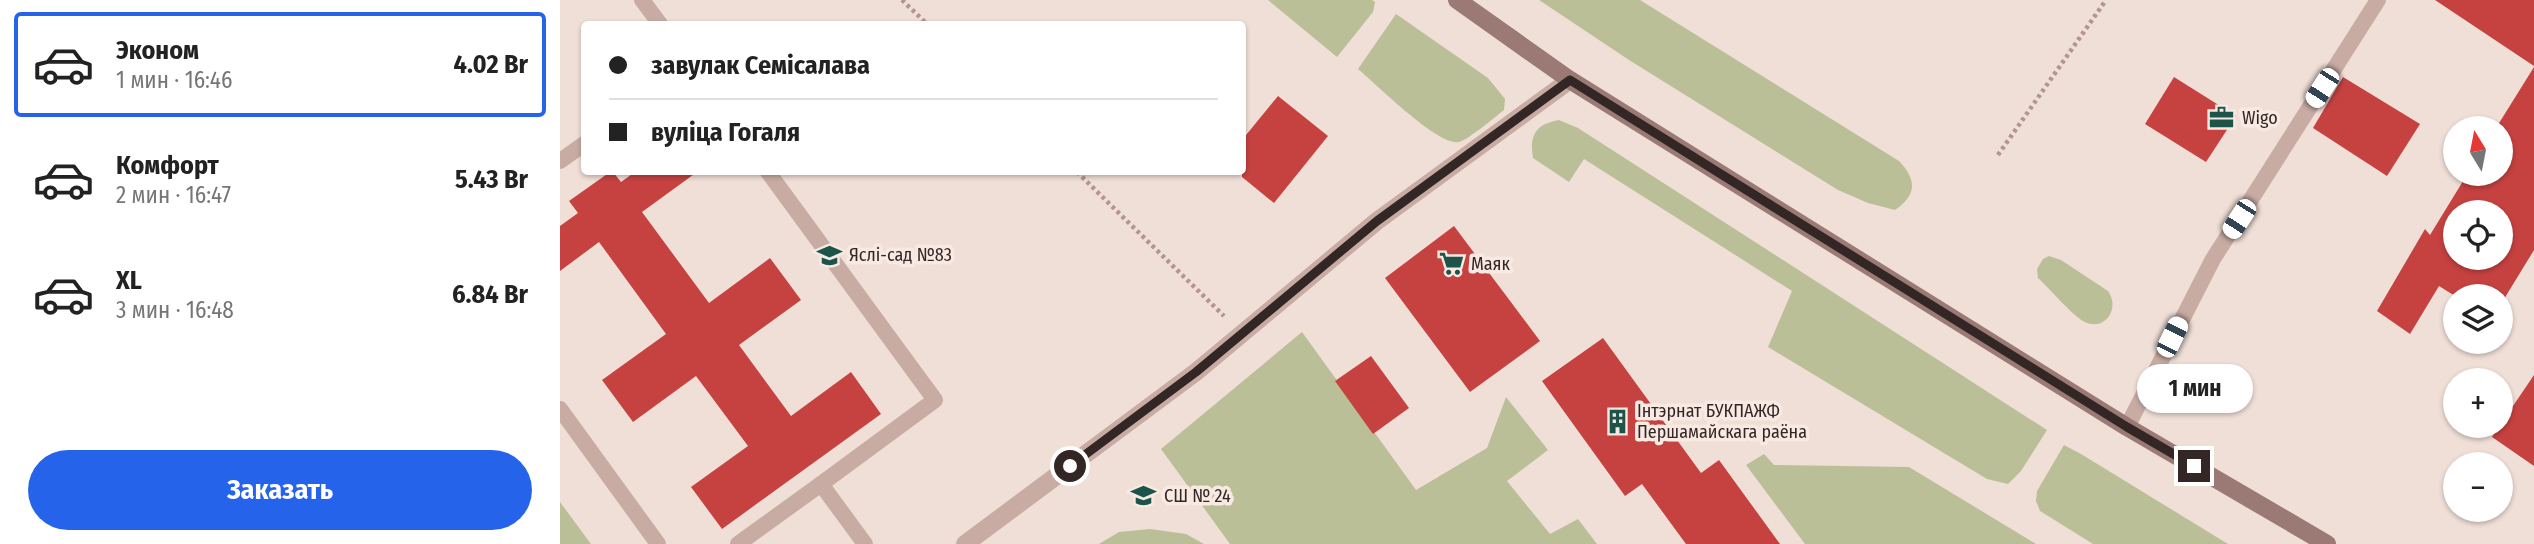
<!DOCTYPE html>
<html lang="ru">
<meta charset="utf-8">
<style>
:root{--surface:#fff;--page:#f2f2f2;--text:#222;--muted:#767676;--line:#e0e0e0;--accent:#2563eb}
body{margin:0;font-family:"Fira Sans Condensed",sans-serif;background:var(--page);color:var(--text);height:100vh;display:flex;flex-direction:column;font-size:26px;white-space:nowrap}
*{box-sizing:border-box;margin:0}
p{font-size:23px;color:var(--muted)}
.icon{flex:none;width:38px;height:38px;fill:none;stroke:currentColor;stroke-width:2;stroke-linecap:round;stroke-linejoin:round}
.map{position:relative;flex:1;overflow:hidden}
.details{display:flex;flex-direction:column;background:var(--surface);width:560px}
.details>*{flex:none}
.guide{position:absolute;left:21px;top:21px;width:665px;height:154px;border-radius:7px;box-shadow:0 2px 5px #0004;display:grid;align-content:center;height:154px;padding:0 28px;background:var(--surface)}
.needle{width:46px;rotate:350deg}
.controls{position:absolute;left:1883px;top:116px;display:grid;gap:14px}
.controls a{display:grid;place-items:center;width:70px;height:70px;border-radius:50%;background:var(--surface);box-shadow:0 2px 5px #0004;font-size:35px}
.end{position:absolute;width:32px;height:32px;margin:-16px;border:9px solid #332726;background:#fff;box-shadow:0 0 0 4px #fff}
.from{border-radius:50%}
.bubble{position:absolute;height:49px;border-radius:24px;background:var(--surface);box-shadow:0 2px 5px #0004;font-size:23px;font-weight:700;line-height:49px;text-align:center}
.car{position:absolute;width:21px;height:42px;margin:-21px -10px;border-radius:9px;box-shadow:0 0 5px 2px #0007;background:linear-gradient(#fff 24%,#345 0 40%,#fff 0 76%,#345 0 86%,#fff 0)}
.guide b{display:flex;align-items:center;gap:24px;height:66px;font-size:26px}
.guide b+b{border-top:2px solid var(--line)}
.guide i{width:18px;height:18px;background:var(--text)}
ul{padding:12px 0 0;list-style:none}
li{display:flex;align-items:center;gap:21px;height:105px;margin:0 14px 10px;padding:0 14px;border:4px solid transparent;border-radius:7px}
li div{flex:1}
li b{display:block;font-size:26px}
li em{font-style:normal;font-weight:700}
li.active{border-color:var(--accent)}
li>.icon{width:63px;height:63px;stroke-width:1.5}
.button{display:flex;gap:14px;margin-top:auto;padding:14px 28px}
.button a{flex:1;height:80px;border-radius:42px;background:var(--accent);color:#fff;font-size:28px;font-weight:700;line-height:80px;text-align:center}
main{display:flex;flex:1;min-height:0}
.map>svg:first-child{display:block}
.green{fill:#bbbf98}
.building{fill:#c54241;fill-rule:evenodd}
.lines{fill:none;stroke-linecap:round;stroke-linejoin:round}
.path{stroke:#b4958e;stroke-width:4.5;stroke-dasharray:3.5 3.5;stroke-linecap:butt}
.service{stroke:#c8aca4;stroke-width:16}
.minor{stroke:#c8aca4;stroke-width:18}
.secondary{stroke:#9b7a75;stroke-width:18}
.route{stroke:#332726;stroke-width:9}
.labels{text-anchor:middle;stroke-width:7;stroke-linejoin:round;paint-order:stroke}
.poi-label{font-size:18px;fill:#332726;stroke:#f8eae3;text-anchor:start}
</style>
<main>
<section class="details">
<ul>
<li class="active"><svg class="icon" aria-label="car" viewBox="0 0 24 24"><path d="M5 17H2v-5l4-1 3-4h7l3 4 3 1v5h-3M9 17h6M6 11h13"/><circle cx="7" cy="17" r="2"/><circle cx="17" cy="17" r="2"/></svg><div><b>Эконом</b><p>1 мин · 16:46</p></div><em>4.02 Br</em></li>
<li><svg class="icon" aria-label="car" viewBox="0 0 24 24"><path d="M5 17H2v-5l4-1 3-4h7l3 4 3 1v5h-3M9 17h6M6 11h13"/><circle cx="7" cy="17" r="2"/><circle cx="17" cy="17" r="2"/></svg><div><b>Комфорт</b><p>2 мин · 16:47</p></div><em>5.43 Br</em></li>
<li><svg class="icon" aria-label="car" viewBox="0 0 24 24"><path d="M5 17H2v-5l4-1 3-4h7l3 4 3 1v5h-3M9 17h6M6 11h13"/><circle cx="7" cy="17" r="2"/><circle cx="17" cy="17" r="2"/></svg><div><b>XL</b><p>3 мин · 16:48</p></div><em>6.84 Br</em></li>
</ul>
<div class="button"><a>Заказать</a></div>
</section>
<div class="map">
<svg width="1974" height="544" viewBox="0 0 1974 544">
<rect width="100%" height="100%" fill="#f0dfd7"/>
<!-- green -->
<g class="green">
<path d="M708,0H812L815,2L813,12L777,57Z"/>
<path d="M979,0H1080L1339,161C1357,180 1357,195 1335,210L1308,203L1278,190L1069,60Z"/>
<path d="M836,14L928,78L945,99L944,110C935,117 908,140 899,142C879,147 815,83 798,69Z"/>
<path d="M999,120L1018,128L1487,430L1461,471L1448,484L1427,479L1208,347L1232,291L1024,159L1009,182L973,158C969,135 976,124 999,120Z"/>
<path d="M1489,256L1501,260L1548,291C1561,309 1544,333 1523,321C1509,312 1491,290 1478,278L1477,269L1483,259Z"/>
<path d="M742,332L856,490L927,448L946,397L988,450L947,481L990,534L1018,519L1037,544H670L601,449Z"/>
<path d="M1504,445L1521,454L1668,544H1533L1480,511L1476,501L1477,491Z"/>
<path d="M1204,454L1214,465L1349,467L1476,544H1245L1186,465Z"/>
<path d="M0,502L31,544H0Z"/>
<path d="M590,529L626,534L644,544H539L559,532Z"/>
</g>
<!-- building -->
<g class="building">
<path d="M1875,0H1974V66Z"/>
<path d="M1974,67V250L1941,304V296H1895L1879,286L1850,334L1817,311L1865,229L1870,235L1908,173H1941V128H1936ZM1895,212H1941V257H1895Z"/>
<path d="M1614,77L1676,116L1646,162L1585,124Z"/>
<path d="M1783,77L1860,124L1827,176L1753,128Z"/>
<path d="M718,96L768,136L714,203L682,177V140Z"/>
<path d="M50,172H53L61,182L75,172H137L82,212L149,303L210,258L241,300L179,345L231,416L291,372L321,414L162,529L131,487L188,446L136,376L73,422L42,380L106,334L39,242L0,271V226L18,213L9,201Z"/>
<path d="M894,226L980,341L910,392L825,278Z"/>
<path d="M1043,338L1141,473L1159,460L1220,544H1126L1082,484L1065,496L982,381Z"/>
<path d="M811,356L849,408L813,434L775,381Z"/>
<path d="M1974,375V466L1932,437Z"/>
</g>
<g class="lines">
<!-- path -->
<g class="path">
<path d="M342,0L367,24"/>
<path d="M1438,155L1546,0"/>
<path d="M517,172L664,316"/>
</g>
<!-- service -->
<g class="service">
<path d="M82,0L100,24"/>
<path d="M0,161L24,144"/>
<path d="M208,172L375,400L261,484"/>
<path d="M0,409L98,544"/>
<path d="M1567,427L1653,259L1818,0"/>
<path d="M178,544L261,484L305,544"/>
</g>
<!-- minor -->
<path class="minor" d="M405,544L636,372L817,221L1010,80"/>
<!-- secondary -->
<path class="secondary" d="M897,0L1010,80L1567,427L1767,544"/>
</g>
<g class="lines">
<!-- route -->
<path class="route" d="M510,466L636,372L817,221L1010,80L1567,427L1634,466"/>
</g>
<!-- icons -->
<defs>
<symbol id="office-bare" viewBox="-9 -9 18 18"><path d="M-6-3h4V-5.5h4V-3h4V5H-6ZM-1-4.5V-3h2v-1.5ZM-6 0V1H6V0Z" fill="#1c544a" stroke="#f8eae3" stroke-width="2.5" paint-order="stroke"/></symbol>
<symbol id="school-bare" viewBox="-9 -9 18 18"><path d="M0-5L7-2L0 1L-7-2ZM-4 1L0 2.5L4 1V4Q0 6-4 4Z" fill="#1c544a" stroke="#f8eae3" stroke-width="2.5" paint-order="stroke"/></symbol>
<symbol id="supermarket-bare" viewBox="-9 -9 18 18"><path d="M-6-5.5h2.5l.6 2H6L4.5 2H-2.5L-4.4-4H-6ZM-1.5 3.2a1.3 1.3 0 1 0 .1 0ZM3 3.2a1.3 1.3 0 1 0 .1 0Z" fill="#1c544a" stroke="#f8eae3" stroke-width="2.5" paint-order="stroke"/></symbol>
<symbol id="building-bare" viewBox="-9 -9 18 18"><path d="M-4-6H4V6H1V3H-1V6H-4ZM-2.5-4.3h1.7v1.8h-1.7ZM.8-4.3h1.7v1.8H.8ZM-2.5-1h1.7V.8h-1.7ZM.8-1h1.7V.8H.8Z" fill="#1c544a" stroke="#f8eae3" stroke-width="2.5" paint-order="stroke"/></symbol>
</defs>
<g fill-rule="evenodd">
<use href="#office-bare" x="1644" y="100" width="35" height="35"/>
<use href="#school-bare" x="252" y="238" width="35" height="35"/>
<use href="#supermarket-bare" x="874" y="246" width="35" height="35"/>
<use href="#building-bare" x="1040" y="404" width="35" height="35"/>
<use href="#school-bare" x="566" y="478" width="35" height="35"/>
</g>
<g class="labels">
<!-- poi labels -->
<g class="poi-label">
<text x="1682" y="124">Wigo</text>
<text x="289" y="261">Яслі-сад №83</text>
<text x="911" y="270">Маяк</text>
<text x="1077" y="417">Інтэрнат БУКПАЖФ<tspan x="1077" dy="21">Першамайскага раёна</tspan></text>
<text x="604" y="502">СШ № 24</text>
</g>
</g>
</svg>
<div class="controls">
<a><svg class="needle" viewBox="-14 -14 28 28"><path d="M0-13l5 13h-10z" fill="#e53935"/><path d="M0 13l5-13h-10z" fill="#767676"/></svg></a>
<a><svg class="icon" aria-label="locate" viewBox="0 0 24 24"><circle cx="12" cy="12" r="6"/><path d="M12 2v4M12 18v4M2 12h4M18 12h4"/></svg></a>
<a><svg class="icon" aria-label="layers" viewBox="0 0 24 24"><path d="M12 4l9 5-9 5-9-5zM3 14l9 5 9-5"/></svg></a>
<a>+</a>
<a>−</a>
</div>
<i class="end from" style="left:510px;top:466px"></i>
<i class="end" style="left:1634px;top:466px"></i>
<div class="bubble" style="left:1577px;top:364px;width:116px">1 мин</div>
<i class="car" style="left:1762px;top:88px;rotate:213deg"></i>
<i class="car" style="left:1679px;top:219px;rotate:213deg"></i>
<i class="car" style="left:1612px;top:337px;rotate:26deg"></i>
<div class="guide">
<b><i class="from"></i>завулак Семісалава</b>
<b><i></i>вуліца Гогаля</b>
</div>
</div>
</main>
